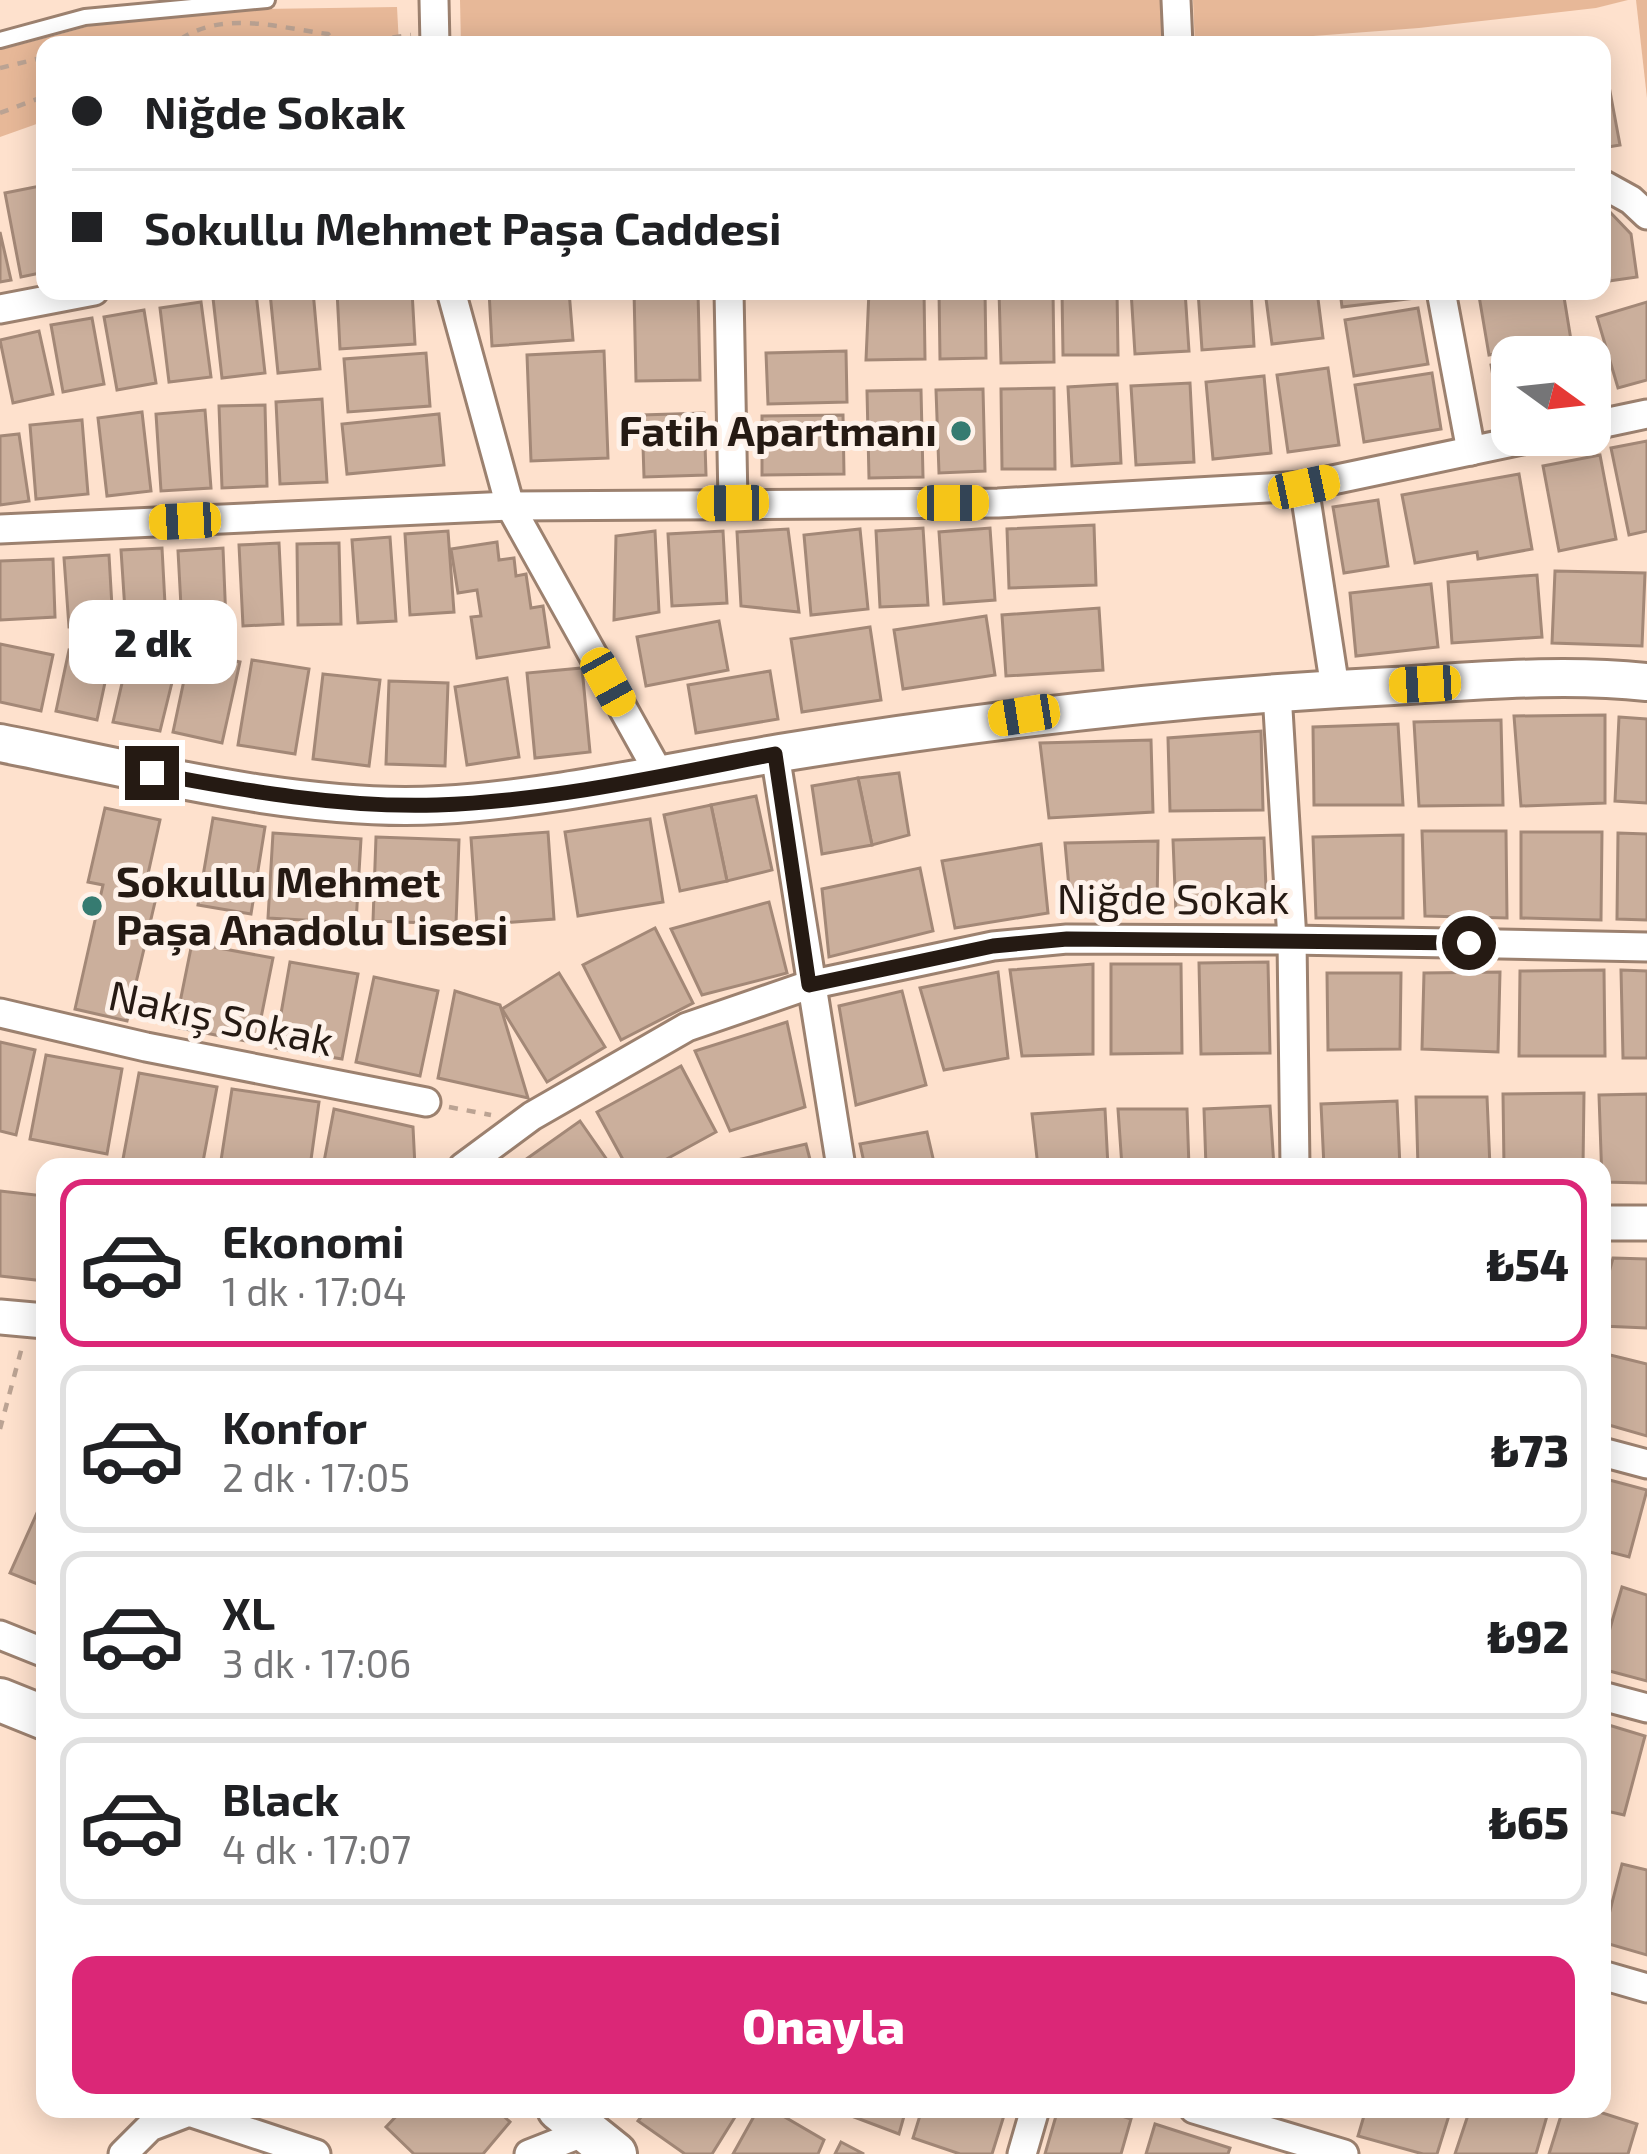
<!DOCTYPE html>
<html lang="tr">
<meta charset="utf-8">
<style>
:root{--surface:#fff;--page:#f2f2f2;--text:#202124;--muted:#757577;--line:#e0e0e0;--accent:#db2777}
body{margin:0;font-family:"Exo 2",sans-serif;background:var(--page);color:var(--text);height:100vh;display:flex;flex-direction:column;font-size:45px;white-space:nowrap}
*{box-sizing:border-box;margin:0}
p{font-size:39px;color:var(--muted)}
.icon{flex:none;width:66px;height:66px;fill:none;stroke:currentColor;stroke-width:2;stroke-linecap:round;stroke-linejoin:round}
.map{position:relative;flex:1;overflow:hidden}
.details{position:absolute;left:36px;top:1158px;width:1575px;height:960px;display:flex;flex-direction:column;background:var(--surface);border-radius:24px;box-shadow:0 6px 30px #0003}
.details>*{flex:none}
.guide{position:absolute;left:36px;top:36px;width:1575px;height:264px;border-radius:24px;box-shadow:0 6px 30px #0003;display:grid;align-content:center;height:264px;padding:0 36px;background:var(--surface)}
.needle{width:78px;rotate:105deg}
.buttons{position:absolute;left:1491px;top:336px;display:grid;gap:24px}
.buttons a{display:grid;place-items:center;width:120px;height:120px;border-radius:24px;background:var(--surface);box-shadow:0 6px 30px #0003;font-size:60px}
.end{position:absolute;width:54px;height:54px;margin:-27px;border:15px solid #251a13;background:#fff;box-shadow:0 0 0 6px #fff}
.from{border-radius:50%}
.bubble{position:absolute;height:84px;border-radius:24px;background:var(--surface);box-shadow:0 6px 30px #0003;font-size:39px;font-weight:800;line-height:84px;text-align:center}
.car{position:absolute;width:36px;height:72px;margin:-36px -18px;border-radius:15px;box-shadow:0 0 9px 3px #0007;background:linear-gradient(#f5c518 24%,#345 0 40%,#f5c518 0 76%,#345 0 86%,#f5c518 0)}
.guide b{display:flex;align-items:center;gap:42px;height:114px;font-size:45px}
.guide b+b{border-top:3px solid var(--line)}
.guide i{width:30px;height:30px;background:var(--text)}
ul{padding:21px 0 0;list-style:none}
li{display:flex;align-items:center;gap:36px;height:168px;margin:0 24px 18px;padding:0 12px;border:6px solid var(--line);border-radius:24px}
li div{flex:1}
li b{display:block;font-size:45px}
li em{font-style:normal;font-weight:800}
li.active{border-color:var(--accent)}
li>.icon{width:108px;height:108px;stroke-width:1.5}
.cta{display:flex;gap:24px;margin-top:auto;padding:24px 36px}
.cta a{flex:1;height:138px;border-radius:24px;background:var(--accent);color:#fff;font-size:48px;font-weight:800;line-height:138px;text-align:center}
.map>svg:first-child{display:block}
.green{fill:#e7b898}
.building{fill:#cbaf9c;stroke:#a38877;stroke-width:3}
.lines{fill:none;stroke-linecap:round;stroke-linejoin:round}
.service-casing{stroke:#9c816f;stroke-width:20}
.minor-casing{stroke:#9c816f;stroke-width:33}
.tertiary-casing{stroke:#9c816f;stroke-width:39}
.secondary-casing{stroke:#9c816f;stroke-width:42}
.primary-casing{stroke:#9c816f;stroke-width:48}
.path{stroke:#bba393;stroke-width:4.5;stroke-dasharray:9 9;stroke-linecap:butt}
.service{stroke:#fff;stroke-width:14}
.minor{stroke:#fff;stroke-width:27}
.tertiary{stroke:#fff;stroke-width:33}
.secondary{stroke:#fff;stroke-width:36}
.primary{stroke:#fff;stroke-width:42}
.route{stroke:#251a13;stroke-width:15}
.poi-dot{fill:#367b71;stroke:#fef2ea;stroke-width:4.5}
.labels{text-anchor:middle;stroke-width:10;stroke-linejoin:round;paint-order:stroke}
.poi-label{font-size:42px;font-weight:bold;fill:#251a13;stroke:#fef2ea;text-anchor:end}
.street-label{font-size:42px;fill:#251a13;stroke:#fef2ea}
</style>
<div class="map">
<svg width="1647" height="2154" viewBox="0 0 1647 2154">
<rect width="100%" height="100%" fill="#fee1cd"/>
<!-- green -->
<g class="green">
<path d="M460,0H1165V45H461Z"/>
<path d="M1193,0H1628L1596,8L1419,28L1195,45Z"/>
<path d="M1636,0H1647V98Z"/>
<path d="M397,7L399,45H45V121L0,137V50L105,22L262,9Z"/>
</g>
<!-- building -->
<g class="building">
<path d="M1603,54L1620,145L1602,148V55Z"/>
<path d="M45,185V272L21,277L5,193Z"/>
<path d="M1609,211L1631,234L1637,277L1602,282V212Z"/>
<path d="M0,232L11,280L0,282Z"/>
<path d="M313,291L320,369L278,373L270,293Z"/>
<path d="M337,291H412L415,344L340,349Z"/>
<path d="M489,291H569L573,340L492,346Z"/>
<path d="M634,291H698L700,380L636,381Z"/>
<path d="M869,291H924L925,359L866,360Z"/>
<path d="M939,291H985L986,358L940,359Z"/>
<path d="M999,291H1053L1054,362L1001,363Z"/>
<path d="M1062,291H1117L1118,355H1063Z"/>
<path d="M1131,291H1185L1189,351L1135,354Z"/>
<path d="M1198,291H1251L1254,346L1202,350Z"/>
<path d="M1265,291H1317L1323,338L1272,344Z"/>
<path d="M1340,291H1415L1416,298L1342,307Z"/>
<path d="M1505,291H1563L1571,340L1489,355L1479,296Z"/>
<path d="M256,293L265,373L222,378L213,298Z"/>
<path d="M201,302L211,377L169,382L160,308Z"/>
<path d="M1647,302V380L1618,388L1597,317Z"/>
<path d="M1418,308L1428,364L1354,376L1345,320Z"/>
<path d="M144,310L156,383L117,390L104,317Z"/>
<path d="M92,318L104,384L63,392L51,325Z"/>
<path d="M39,331L53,394L13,403L0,340Z"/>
<path d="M604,351L608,458L531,461L527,355Z"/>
<path d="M846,351L847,402L768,404L766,353Z"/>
<path d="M426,353L430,406L348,412L344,359Z"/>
<path d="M1512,361V414L1500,416L1491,365Z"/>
<path d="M1328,368L1339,445L1288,452L1277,375Z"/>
<path d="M1432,373L1441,429L1364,442L1355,385Z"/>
<path d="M1264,376L1271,453L1213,459L1206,382Z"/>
<path d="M1190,383L1194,462L1136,465L1131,386Z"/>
<path d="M1117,384L1121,463L1072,466L1068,387Z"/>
<path d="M1054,388L1055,469H1002L1001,389Z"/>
<path d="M983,389L985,471L939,473L936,390Z"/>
<path d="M921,390L923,477L869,478L867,391Z"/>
<path d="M322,399L327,482L280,484L276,402Z"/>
<path d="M265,405L267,486L222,488L219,406Z"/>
<path d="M205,410L211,488L161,491L156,414Z"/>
<path d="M142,412L151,491L107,496L98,418Z"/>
<path d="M704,413L706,475L644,477L642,415Z"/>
<path d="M439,414L444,465L347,474L342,424Z"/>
<path d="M843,415L844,474L762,475V416Z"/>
<path d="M82,420L88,494L36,499L30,425Z"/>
<path d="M19,434L29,501L0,505V436Z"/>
<path d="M1647,441V531L1629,535L1611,448Z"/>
<path d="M1600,455L1616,539L1559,551L1543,466Z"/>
<path d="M1519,474L1532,549L1478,559L1477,552L1415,563L1402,495Z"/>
<path d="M1378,500L1388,566L1344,573L1333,507Z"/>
<path d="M1094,525L1096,585L1009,588L1007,529Z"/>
<path d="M923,528L928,605L880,607L876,531Z"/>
<path d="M990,528L995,600L944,604L939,532Z"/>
<path d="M788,529L799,612L741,606L737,532Z"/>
<path d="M860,529L868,609L811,615L804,535Z"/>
<path d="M448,531L454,612L410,615L405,534Z"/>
<path d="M655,531L659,612L614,620L616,536Z"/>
<path d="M723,531L727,603L672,606L668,534Z"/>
<path d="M390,537L396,621L358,623L352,540Z"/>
<path d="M497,542L499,560L514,558L516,576L526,574L531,608L543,606L549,647L477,658L471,617L481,616L477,590L458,593L451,549Z"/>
<path d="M279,543L283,624L243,626L239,545Z"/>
<path d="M339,543L341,624L298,625L297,544Z"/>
<path d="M162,548L166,623L126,626L121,550Z"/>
<path d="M223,548L226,622L182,625L178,551Z"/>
<path d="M109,555L113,624L69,627L64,558Z"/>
<path d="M53,559L55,617L0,620V561Z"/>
<path d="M1555,571L1645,573L1642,646L1552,643Z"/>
<path d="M1537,575L1542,637L1452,643L1448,582Z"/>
<path d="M1431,584L1438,647L1356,656L1350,593Z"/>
<path d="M1099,608L1103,670L1006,676L1002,615Z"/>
<path d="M986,616L995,675L903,689L894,630Z"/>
<path d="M719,621L728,670L646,686L637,637Z"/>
<path d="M870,627L881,700L802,712L791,639Z"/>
<path d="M0,644L53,655L41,711L0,702Z"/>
<path d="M69,650L110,659L97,720L56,711Z"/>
<path d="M190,652L240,662L222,743L173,732Z"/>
<path d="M129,653L179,654L160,731L113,722Z"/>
<path d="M252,660L309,669L295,754L238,745Z"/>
<path d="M582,668L590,752L535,758L527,673Z"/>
<path d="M770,671L778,719L696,733L688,685Z"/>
<path d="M323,674L380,680L369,766L313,759Z"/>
<path d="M507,678L519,757L467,765L455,687Z"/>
<path d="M389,681L448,683L445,766L386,764Z"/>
<path d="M1605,715V803L1521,806L1514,716Z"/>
<path d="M1619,717L1647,719V803L1615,801Z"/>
<path d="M1501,720L1503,805L1419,806L1414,722Z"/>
<path d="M1398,724L1403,805H1314L1313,727Z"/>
<path d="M1261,731L1263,810L1170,811L1168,738Z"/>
<path d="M1151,740L1153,812L1049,818L1040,743Z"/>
<path d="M899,773L909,835L872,845L858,778Z"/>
<path d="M858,778L872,845L822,854L812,786Z"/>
<path d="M756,796L772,870L727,881L711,805Z"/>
<path d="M711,805L727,881L680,891L664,815Z"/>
<path d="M105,808L160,820L146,883L159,885L127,1021L75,1009L103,885L88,882Z"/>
<path d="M213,818L265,827L251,914L198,905Z"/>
<path d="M650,819L663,902L578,916L565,832Z"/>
<path d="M1422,831H1506L1507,918L1425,916Z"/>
<path d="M548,832L554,919L477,925L471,838Z"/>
<path d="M1521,832H1602L1601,920L1521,918Z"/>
<path d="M273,833L361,839L356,923L268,918Z"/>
<path d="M1618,833L1647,834V920L1617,919Z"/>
<path d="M1403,835V918H1316L1313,837Z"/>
<path d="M376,837L459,840L456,924L373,921Z"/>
<path d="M1264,838L1267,914H1176L1173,840Z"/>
<path d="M1158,841L1157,910H1071L1065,843Z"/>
<path d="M1041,844L1048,913L955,928L942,861Z"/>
<path d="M920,868L933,931L829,957L822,889Z"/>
<path d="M769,902L787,973L702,995L671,929Z"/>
<path d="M655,928L693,1003L621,1040L583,965Z"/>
<path d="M192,943L273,958L256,1043L175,1027Z"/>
<path d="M290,962L358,974L342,1059L275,1048Z"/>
<path d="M1268,962L1270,1053L1201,1054L1199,963Z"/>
<path d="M1093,964V1054L1022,1056L1010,970Z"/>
<path d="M1111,964H1181L1182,1053L1111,1054Z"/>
<path d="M1604,970L1605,1056H1519L1520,971Z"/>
<path d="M1621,970L1647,971V1058H1623Z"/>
<path d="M998,972L1008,1058L944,1070L920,988Z"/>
<path d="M1500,972L1498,1052L1422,1049L1424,973Z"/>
<path d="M559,973L605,1047L547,1082L502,1009Z"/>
<path d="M1327,973H1401L1400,1049L1328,1050Z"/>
<path d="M374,977L438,991L420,1076L356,1062Z"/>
<path d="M455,991L500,1005L528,1098L438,1078Z"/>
<path d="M902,991L926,1085L856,1105L839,1006Z"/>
<path d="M787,1022L805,1107L730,1131L695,1051Z"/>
<path d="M0,1042L35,1050L16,1135L0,1131Z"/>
<path d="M46,1055L122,1069L107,1154L30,1139Z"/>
<path d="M681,1066L716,1132L652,1167H627L597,1112Z"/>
<path d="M139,1073L217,1087L202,1167H167L123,1159Z"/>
<path d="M232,1089L319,1102L310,1167H220Z"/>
<path d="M1584,1093L1583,1167H1504L1503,1094Z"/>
<path d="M1647,1094V1183L1602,1182L1599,1095Z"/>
<path d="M1416,1097H1487L1490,1167H1418Z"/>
<path d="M1397,1101L1400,1167H1324L1321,1104Z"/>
<path d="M1270,1106L1274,1167H1206L1204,1109Z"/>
<path d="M334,1109L413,1127L415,1167H323Z"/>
<path d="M1105,1109L1108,1167H1038L1032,1114Z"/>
<path d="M1118,1109H1187L1189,1167H1122Z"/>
<path d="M580,1121L612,1167H515Z"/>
<path d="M927,1132L935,1167H865L860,1144Z"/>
<path d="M806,1144L812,1167H743L741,1159Z"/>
<path d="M0,1191L45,1196V1281L0,1276Z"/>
<path d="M1613,1258L1647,1259V1328L1602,1326V1298Z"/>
<path d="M1602,1353L1647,1364V1436L1602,1423Z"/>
<path d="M1602,1478L1647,1490L1629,1557L1602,1550Z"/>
<path d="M45,1495V1587L10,1573Z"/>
<path d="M1622,1587L1647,1595V1681L1602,1669V1656Z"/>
<path d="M1602,1723L1645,1736L1624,1815L1602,1810Z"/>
<path d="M1622,1864L1647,1870V1955L1602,1942Z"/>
<path d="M403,2109H496L510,2122L483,2154H414L386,2127Z"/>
<path d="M647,2109H740L712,2154H685L638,2121Z"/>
<path d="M758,2109H771L824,2140L818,2154H733Z"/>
<path d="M833,2109H906L899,2134Z"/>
<path d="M922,2109H1006L992,2154H960L913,2138Z"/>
<path d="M1058,2109H1101L1131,2119L1121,2154H1045Z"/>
<path d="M1366,2109H1451L1437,2154H1423L1358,2136Z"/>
<path d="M1470,2109H1549L1536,2154H1455Z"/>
<path d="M1563,2109H1590L1637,2124L1628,2154H1549Z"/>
<path d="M1155,2124L1230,2148L1228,2154H1146Z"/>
<path d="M841,2142L864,2154H835Z"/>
</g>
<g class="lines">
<defs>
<path id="service" d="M0,40L85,17L267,0"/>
<g id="minor">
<path d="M434,0L435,45"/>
<path d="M1176,0L1178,45"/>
<path d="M1602,184L1631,200L1647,215"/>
<path d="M451,291L510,506L661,777"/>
<path d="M729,291L733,503"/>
<path d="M1441,291L1471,451"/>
<path d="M0,309L94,291"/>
<path d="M1590,426L1647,414"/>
<path d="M1304,486L1335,688"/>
<path d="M0,529L510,506L998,503L1304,486L1546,435"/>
<path d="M1277,693L1292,940L1295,1167"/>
<path d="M775,754L841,1167"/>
<path d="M0,1013L146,1047L426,1102"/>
<path d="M463,1167L532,1116L687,1027L809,985L993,946L1067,939L1292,940L1647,947"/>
<path d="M1602,1452L1647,1464"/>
<path d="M0,1635L45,1653"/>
<path d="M1602,1696L1647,1708"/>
<path d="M1602,1975L1647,1988"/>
<path d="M1194,2109L1344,2154"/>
<path d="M123,2154L150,2127L189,2112L316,2154"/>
<path d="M529,2154L585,2132"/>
<path d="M1022,2154L1035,2109"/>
</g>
<g id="tertiary">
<path d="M1602,1223H1647"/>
<path d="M0,1317L45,1321"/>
</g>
<path id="secondary" d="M0,743C138,770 300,813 440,805C555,798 666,772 780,753C984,720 1187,696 1393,686C1478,681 1563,673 1647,682"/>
<g id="primary">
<path d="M0,1700L45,1718"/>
<path d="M559,2109L615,2154"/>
</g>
</defs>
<!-- service casing -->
<use href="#service" class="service-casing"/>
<!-- minor casing -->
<use href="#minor" class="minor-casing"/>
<!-- tertiary casing -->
<use href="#tertiary" class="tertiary-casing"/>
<!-- secondary casing -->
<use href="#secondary" class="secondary-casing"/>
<!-- primary casing -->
<use href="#primary" class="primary-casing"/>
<!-- path -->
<g class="path">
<path d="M181,39C224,10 280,28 328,34L337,45"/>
<path d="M159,45L181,39L190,45"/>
<path d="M217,45L241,40L269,45"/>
<path d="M339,45L411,35"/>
<path d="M0,68L45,57"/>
<path d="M0,113L45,96"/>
<path d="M449,1107L491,1115"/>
<path d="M0,1429L22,1347"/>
</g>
<!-- service -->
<use href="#service" class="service"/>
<!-- minor -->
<use href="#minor" class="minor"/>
<!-- tertiary -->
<use href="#tertiary" class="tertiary"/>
<!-- secondary -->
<use href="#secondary" class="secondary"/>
<!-- primary -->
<use href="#primary" class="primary"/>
</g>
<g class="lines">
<!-- route -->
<path class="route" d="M152,773C245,791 342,808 437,805C551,801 663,776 775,754L809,985L993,946L1067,939L1469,943"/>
</g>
<!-- markers -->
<g class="poi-dot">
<circle cx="961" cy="431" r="12"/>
<circle cx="92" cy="906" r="12"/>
</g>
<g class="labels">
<!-- poi labels -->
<g class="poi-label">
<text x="937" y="446">Fatih Apartmanı</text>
<text x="116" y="897" text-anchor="start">Sokullu Mehmet<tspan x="116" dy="48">Paşa Anadolu Lisesi</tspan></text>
</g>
<!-- street labels -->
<g class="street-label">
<text x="1173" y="914">Niğde Sokak</text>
<text transform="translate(221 1018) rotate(12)" y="15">Nakış Sokak</text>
</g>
</g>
</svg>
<div class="buttons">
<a><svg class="needle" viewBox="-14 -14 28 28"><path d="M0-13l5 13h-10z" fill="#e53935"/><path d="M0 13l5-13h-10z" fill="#757577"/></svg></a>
</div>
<i class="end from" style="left:1469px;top:943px"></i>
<i class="end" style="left:152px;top:773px"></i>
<div class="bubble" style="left:69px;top:600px;width:168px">2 dk</div>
<i class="car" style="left:1304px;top:487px;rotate:78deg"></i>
<i class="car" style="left:733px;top:503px;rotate:269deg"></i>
<i class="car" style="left:953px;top:503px;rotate:90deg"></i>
<i class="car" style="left:185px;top:521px;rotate:267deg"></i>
<i class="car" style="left:608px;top:682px;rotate:151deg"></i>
<i class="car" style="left:1425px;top:684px;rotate:267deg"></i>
<i class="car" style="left:1024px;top:715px;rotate:261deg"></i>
<div class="guide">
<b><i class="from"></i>Niğde Sokak</b>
<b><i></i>Sokullu Mehmet Paşa Caddesi</b>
</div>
<section class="details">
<ul>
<li class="active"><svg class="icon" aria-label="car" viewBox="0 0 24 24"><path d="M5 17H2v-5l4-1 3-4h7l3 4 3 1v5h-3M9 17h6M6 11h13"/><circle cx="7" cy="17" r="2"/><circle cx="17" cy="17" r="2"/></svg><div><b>Ekonomi</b><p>1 dk · 17:04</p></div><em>₺54</em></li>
<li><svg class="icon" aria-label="car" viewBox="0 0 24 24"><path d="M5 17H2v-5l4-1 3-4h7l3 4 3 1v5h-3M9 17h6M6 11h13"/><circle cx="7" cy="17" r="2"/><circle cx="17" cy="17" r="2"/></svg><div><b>Konfor</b><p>2 dk · 17:05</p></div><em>₺73</em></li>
<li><svg class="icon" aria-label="car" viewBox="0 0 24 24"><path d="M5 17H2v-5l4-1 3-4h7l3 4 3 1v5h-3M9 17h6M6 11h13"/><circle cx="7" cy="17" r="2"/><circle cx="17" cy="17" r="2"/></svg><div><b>XL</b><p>3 dk · 17:06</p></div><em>₺92</em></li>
<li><svg class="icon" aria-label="car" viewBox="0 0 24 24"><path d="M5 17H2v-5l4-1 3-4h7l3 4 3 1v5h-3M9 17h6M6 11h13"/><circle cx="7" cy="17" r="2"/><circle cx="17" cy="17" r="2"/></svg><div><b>Black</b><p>4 dk · 17:07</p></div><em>₺65</em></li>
</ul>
<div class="cta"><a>Onayla</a></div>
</section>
</div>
